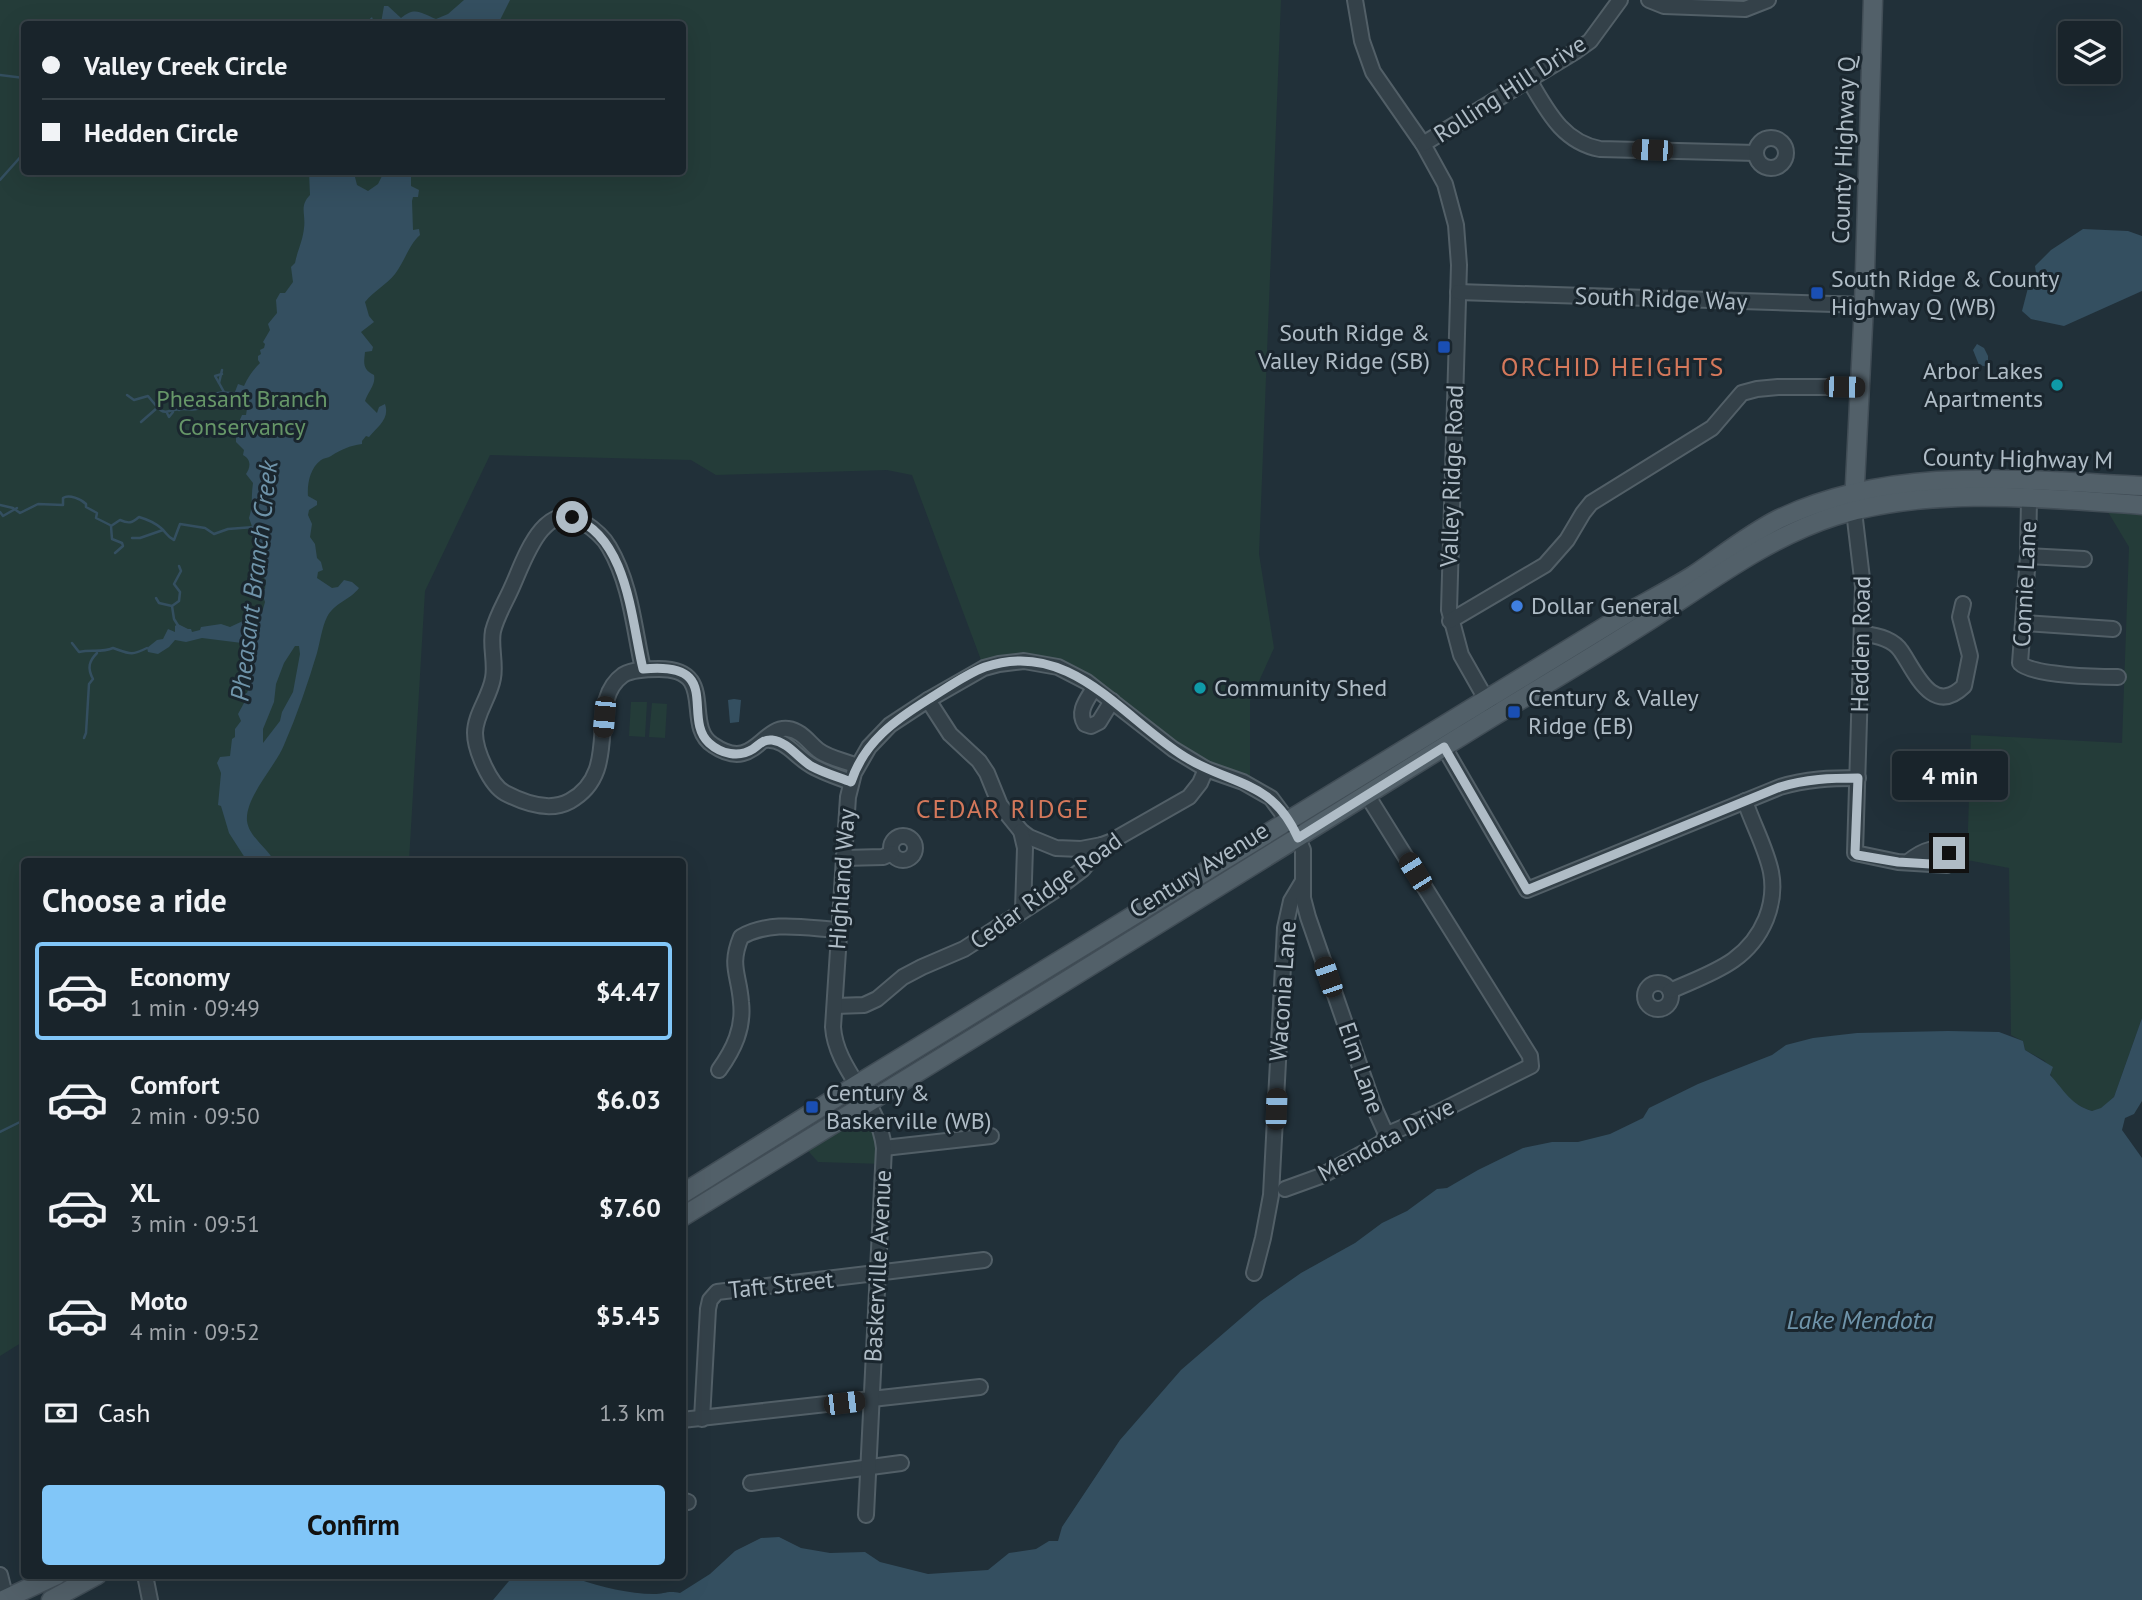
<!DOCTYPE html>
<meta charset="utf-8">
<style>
:root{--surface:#19242b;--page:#222c33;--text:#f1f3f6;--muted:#9fa4a9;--line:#374147;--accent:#81c6f8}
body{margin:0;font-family:"PT Sans",sans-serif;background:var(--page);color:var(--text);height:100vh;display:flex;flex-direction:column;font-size:26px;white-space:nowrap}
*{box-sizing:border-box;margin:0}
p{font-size:23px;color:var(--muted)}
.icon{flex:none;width:38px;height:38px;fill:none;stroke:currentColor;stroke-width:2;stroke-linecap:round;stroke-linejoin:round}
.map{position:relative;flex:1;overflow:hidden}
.drawer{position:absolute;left:21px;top:858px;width:665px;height:721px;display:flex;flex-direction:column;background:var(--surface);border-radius:7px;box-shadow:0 7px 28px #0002,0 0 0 2px var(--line)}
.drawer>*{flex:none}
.banner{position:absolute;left:21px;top:21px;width:665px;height:154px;border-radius:7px;box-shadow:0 7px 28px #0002,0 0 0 2px var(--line);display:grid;align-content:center;height:154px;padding:0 21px;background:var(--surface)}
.tools{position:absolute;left:2058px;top:21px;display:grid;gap:14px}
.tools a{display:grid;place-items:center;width:63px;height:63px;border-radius:7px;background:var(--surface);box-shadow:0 7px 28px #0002,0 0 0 2px var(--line);font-size:35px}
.end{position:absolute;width:32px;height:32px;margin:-16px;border:9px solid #afbcc6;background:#111;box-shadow:0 0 0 4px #111}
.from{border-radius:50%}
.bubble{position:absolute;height:49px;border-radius:7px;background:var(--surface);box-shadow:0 7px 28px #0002,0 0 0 2px var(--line);font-size:23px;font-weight:600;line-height:49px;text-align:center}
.car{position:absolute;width:21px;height:42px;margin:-21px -10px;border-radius:9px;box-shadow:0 0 5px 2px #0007;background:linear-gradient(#222 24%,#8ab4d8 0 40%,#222 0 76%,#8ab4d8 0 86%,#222 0)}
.banner b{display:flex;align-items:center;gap:24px;height:66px;font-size:26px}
.banner b+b{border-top:2px solid var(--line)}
.banner i{width:18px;height:18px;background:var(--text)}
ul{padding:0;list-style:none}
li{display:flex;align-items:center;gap:21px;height:98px;margin:0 14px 10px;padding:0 7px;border:4px solid transparent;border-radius:7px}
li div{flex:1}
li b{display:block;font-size:26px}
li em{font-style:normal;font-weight:600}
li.selected{border-color:var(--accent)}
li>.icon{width:63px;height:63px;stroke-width:1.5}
h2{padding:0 21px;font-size:32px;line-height:84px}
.pay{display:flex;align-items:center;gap:18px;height:77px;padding:0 21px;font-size:26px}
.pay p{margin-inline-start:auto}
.button{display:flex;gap:14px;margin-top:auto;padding:14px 21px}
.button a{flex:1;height:80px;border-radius:7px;background:var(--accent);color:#111;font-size:28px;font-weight:600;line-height:80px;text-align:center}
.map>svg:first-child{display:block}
.green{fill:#243c39;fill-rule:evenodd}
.water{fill:#344f60;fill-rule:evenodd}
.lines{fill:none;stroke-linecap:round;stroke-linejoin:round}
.stream{stroke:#344f60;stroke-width:2.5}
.minor-casing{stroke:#525f67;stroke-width:18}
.major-casing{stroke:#414d56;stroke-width:21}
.minor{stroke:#344149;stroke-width:14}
.major{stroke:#526069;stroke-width:18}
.route{stroke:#afbcc6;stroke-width:9}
.transit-dot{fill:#1a4fb4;stroke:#1a262e;stroke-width:2.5}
.culture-dot{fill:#0f9aa8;stroke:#1a262e;stroke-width:2.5}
.shop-dot{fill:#3f7fe0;stroke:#1a262e;stroke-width:2.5}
.labels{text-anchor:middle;stroke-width:6;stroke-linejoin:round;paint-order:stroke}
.street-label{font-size:24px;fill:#afbcc6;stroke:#1a262e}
.poi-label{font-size:24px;fill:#afbcc6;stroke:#1a262e;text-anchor:start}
.park-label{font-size:24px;fill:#669668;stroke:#1a262e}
.neighbourhood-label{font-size:26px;letter-spacing:2px;fill:#d4785b;stroke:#1a262e}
.water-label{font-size:26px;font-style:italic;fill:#6f94aa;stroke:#1a262e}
</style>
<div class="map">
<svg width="2142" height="1600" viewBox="0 0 2142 1600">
<rect width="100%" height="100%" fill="#213039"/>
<!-- green -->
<g class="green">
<path d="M0,0H1281L1259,554L1274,648L1250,701V785L1206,769L1058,667L984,668L912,475L887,470L716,475L691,460L490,455L425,591L409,861H24V1341L0,1356ZM24,24H682V172H24Z"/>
<path d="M2102,502L2142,505V1018L2114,1097L2101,1109L2092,1111C2069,1104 2052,1083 2045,1061L2025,1050L2023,1041L2011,1035L2009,868L1967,860L1971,735L2122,743L2129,547Z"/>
<path d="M631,702H647L645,737L629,736Z"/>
<path d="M652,703L667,704L665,738L649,737Z"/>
<path d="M869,1103L884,1164L818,1162L802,1144Z"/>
</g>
<!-- water -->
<g class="water">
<path d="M464,0H510L498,24L365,23L372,17L374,22L381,23L384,6H388L401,18C415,6 421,13 436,19L448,14Z"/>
<path d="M309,172H350L355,177L357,185L368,191L378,184L384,172H411V186L419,190L418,197H413L412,201L413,230L419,229L420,235C408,246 405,261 395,274C386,285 374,291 365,302L369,316L374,322L361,332L373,347L372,351L365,352C364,363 362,369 374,375C376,385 368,391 365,401L377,413L379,407L385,404C390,419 378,426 369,437L366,436L362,441V444C349,446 342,449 331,456C328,458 324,458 321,460C310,468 307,484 308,496L317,501V505L309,510L308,515L312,524L310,537L315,544L317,558L321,562L323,570L318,572L317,578L332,588L338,587L344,580L352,582L359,588C350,600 334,603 327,617C322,627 320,642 317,653C308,683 297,715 284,745C275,767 245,797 247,821C249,837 267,847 274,861H247L229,833L221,806L218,805L221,773L217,763L220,757L230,756L232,739L235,737V729L241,721L238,714L244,703V694L247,693L249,687L247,686L251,683L248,680L252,676L250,660H252L254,648L250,644L202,638L186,642L175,640L169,647L158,654L148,652L147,648L157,640L163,639L168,629L175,632V626L178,624L188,629H191L192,632L200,630L201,627L221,624L230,627L245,620L255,619L263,609L265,602L261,590L265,589L266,580L262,576L265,573L262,568L265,564L260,559L262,556L256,547L255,535L249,518C253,506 251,495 253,483L246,474C251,467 251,459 243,455L244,450L236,442V429L242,415H246L248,402L243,400V396L233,397L238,384L244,386C248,377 253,370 260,363L258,360V356L261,354L260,350L264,348L265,344L263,342L270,330L268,324L277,313L276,300L280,293H285L293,282L291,267L295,263C297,252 303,240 304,228C306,214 299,206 310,195ZM295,646H299L300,654L293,692L282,712L280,721L263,743V729L274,702L276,684L284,663Z"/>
<path d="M2083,229L2128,231L2142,236V291L2064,326L2031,319L2022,311L2030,280L2036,273L2035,266L2051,250Z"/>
<path d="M1977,344L1984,348L1988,356V367L1979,365L1973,350Z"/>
<path d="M734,699L741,700L739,722L730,723L728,700Z"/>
<path d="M2142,1018V1101L2134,1114L2125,1118L2122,1130L2142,1158V1600H493L514,1575H575L578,1579C601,1587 629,1594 654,1594C664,1594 668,1590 680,1593L710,1574L735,1551L761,1538L779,1537L801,1548L830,1553L865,1552L880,1562L928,1574L988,1570L1009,1553L1036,1549L1049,1541H1058L1062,1527L1120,1440L1181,1370L1261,1301L1301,1273L1355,1243L1382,1223L1407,1211L1437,1189L1447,1188L1478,1170L1523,1148L1552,1142H1578L1610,1134L1643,1118L1649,1108L1698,1084L1772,1055L1786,1045L1813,1038L1857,1033L1948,1031L1999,1032L2023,1041L2025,1050L2053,1067L2050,1075C2064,1090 2071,1105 2092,1111L2101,1108L2114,1097Z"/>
</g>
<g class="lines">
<!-- stream -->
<g class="stream">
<path d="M0,75L24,78"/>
<path d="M0,180L24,153"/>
<path d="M222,370L219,383L224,392"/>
<path d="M219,383L215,376L222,374"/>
<path d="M127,395L134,400L148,396C168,421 161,409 184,409C191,409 194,411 200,408C206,404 203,405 207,400C216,390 227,392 238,394"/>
<path d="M179,410L183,405L186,409"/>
<path d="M167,413L169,417L173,412"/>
<path d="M141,422L157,408"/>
<path d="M0,505L13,508L20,513L38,504L63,505V498C69,494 81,499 86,504V507L97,513L96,518L110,525"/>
<path d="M0,512L3,516L17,508"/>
<path d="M132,538H140L163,530"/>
<path d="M115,553L123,546L122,543L112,539L111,526L120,520C129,524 132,523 139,517C146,519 155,523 161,528C167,533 167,537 174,540L180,524L205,528L214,534L228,529L254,527"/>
<path d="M156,598L159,603L172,606"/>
<path d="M179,627L174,619L172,606L179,601L180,592L174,584L181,571L179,566"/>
<path d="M72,643L79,652C91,649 101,653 113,648C130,654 131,656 147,648"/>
<path d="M84,738L86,733L89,684L93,679C87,668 89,661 97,653"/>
<path d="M0,1132L24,1120"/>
</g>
<defs>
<g id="minor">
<path d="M1355,0L1362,41L1373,72L1423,144L1445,184L1456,225L1459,265L1449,610L1461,655L1491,708"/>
<path d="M1649,0L1664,6L1745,9L1768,0"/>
<path d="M1529,80C1547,110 1562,142 1600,149L1756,153"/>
<circle cx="1771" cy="153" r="15"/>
<path d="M1423,144L1576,51L1590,41L1620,0"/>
<path d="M1458,292L1864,305"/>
<path d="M2029,499L2028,556L2020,663C2033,676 2099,677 2118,677"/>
<path d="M1854,511L1863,587L1855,853L1898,862L1947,865L1951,860C1945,838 1919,853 1908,862"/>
<path d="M2028,556L2084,559"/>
<path d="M1450,621L1545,565L1567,540L1583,513L1591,503L1712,428L1742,393L1757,389L1778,387H1859"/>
<path d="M2024,623L2113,629"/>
<path d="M1862,634C1876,635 1893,639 1901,651C1915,671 1932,717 1964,686L1970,656L1960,617L1963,604"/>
<path d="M643,669C634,629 631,584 609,547C603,536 594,529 583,522C543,498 524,561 512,587C506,601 497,615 493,631C490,646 496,663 493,678C490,697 475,714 475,733C475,750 490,785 505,793C524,803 550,812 570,801C624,771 584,703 623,675C633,669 648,669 659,669C719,669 682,725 713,745C754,773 761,726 788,729C802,731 808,742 818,750C828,758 845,761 857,766"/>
<path d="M1094,688C1087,700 1077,711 1085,724L1091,726L1099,722L1112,701"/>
<path d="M928,700L950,734L979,761L987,773L1000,805L1021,831L1029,837L1056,848L1081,849L1102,845"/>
<path d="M765,740C785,738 794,755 809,764C821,772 837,777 851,782"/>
<path d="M1444,747L1527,890L1780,787C1806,779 1831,778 1858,778"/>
<path d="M1021,831L1025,848L1023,910"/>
<circle cx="903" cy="848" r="12"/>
<path d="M843,858L883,857L892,853"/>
<circle cx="1658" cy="996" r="13"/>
<path d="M1670,991C1710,973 1748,963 1766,919C1772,904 1774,888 1771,872C1766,848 1753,825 1745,801"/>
<path d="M835,1006L864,1005L877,999L903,977L922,967L964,949L1054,891L1083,869L1102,845L1110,842L1189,797L1200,783L1206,769"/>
<path d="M719,1070C734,1049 744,1028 741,1002C739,974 729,966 741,937C770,920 806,928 839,930"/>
<path d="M884,1148L991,1136"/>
<path d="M1285,1189L1321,1176L1380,1144L1390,1133L1439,1112L1531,1066L1530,1056L1367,795"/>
<path d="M1254,1273L1263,1238L1271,1195L1285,928L1291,901L1303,881"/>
<path d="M702,1419L708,1309L710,1300L717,1292L984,1260"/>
<path d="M682,1420L980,1387"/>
<path d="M751,1483L901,1463"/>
<path d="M682,1500L688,1502"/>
<path d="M866,1515L884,1148C879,1100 836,1071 833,1027L848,797L854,773L869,747L890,725L928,700L984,668L999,664L1024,661L1058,667L1087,682L1173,749L1206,769L1243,782L1271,798L1294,829L1303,850V898L1308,917L1374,1107L1387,1136"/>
<path d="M0,1575L6,1599"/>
<path d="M145,1575L150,1600"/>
</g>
<g id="major">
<path d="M1854,504L1864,305L1873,0"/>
<path d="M682,1194L858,1084L1634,609C1654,598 1675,587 1694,575C1722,556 1749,534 1779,519C1893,465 2020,480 2142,486"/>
<path d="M682,1217C943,1057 1203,897 1463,735C1524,697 1586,661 1647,622C1708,583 1766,538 1835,516C1930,486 2044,498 2142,505"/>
<path d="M3,1600L57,1575"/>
<path d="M51,1600L97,1575"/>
</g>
</defs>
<!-- minor casing -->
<use href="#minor" class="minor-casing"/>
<!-- major casing -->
<use href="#major" class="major-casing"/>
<!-- minor -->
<use href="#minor" class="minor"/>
<!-- major -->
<use href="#major" class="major"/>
</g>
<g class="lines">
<!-- route -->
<path class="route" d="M572,517C628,538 631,619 643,669C725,661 681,717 709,743C721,754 739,758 753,749C759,745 763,739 772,740C788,742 798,758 811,766C824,773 838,777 851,782C864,742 895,720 929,699C947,688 966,674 985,667C1070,638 1122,718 1185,757C1232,786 1272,779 1298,838L1444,747L1527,890L1780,787C1806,779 1831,778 1858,778L1855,853L1857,855L1898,862L1947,865L1951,860L1949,853"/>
</g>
<!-- markers -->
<g class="transit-dot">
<rect x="1810" y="286" width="14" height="14" rx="3.5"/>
<rect x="1437" y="340" width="14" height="14" rx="3.5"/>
<rect x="1507" y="705" width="14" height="14" rx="3.5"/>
<rect x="805" y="1100" width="14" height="14" rx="3.5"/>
</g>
<g class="culture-dot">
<circle cx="2057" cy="385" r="7"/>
<circle cx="1200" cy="688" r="7"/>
</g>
<circle class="shop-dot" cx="1517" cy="606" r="7"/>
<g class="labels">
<!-- street labels -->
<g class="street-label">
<text transform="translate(1510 89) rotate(-33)" y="8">Rolling Hill Drive</text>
<text transform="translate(1844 150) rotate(-88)" y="8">County Highway Q</text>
<text transform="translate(1661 299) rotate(2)" y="8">South Ridge Way</text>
<text transform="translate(2018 459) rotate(1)" y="8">County Highway M</text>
<text transform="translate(1452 476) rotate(-88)" y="8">Valley Ridge Road</text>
<text transform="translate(2025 584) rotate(-87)" y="8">Connie Lane</text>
<text transform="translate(1861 644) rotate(-89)" y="8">Hedden Road</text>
<text transform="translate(1199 870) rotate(-32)" y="8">Century Avenue</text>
<text transform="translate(842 879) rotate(-86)" y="8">Highland Way</text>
<text transform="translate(1046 891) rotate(-36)" y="8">Cedar Ridge Road</text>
<text transform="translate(1283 991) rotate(-86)" y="8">Waconia Lane</text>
<text transform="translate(1361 1068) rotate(71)" y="8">Elm Lane</text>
<text transform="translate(1386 1140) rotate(-28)" y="8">Mendota Drive</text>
<text transform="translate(878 1266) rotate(-87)" y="8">Baskerville Avenue</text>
<text transform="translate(781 1285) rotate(-6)" y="8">Taft Street</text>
</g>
<!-- poi labels -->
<g class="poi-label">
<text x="1831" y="287">South Ridge &amp; County<tspan x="1831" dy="28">Highway Q (WB)</tspan></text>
<text x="1430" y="341" text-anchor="end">South Ridge &amp;<tspan x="1430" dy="28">Valley Ridge (SB)</tspan></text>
<text x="2043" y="379" text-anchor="end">Arbor Lakes<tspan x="2043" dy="28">Apartments</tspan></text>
<text x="1531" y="614">Dollar General</text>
<text x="1214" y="696">Community Shed</text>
<text x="1528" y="706">Century &amp; Valley<tspan x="1528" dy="28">Ridge (EB)</tspan></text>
<text x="826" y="1101">Century &amp;<tspan x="826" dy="28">Baskerville (WB)</tspan></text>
</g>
<!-- park labels -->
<g class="park-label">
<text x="242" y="407">Pheasant Branch<tspan x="242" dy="28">Conservancy</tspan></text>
</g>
<!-- neighbourhood labels -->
<g class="neighbourhood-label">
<text x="1613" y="376">ORCHID HEIGHTS</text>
<text x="1003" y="818">CEDAR RIDGE</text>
</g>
<!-- water labels -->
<g class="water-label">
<text transform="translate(254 581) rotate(-83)" y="9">Pheasant Branch Creek</text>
<text x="1860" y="1329">Lake Mendota</text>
</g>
</g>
</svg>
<div class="tools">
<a><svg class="icon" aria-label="layers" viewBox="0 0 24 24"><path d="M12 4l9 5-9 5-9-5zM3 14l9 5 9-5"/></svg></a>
</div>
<i class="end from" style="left:572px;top:517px"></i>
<i class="end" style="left:1949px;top:853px"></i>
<div class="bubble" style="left:1892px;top:751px;width:116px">4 min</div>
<i class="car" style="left:1652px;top:150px;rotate:272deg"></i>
<i class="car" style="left:1844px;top:387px;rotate:91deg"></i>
<i class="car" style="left:604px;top:717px;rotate:185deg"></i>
<i class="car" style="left:1415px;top:872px;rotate:328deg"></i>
<i class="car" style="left:1328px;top:977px;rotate:341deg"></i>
<i class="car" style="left:1276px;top:1109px;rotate:2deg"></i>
<i class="car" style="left:844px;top:1403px;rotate:83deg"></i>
<div class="banner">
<b><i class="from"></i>Valley Creek Circle</b>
<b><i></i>Hedden Circle</b>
</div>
<section class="drawer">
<h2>Choose a ride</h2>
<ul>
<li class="selected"><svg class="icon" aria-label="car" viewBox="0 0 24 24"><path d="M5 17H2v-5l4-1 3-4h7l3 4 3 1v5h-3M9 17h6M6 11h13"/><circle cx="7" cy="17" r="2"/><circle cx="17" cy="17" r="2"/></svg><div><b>Economy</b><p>1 min · 09:49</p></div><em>$4.47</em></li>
<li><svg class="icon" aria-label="car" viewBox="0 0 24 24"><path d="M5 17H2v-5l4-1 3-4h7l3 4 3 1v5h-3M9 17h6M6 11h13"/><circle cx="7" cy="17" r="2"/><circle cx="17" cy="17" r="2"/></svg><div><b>Comfort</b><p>2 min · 09:50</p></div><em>$6.03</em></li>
<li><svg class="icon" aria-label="car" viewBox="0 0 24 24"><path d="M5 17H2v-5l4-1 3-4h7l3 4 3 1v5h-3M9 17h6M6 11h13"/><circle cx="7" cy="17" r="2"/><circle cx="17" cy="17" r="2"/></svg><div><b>XL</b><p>3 min · 09:51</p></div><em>$7.60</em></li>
<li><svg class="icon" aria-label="car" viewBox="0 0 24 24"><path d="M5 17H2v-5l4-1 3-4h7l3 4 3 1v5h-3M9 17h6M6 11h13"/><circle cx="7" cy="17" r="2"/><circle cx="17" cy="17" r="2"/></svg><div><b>Moto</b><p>4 min · 09:52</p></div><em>$5.45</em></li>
</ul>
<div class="pay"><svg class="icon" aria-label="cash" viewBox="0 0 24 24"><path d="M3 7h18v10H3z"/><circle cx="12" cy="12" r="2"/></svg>Cash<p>1.3 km</p></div>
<div class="button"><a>Confirm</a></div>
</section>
</div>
